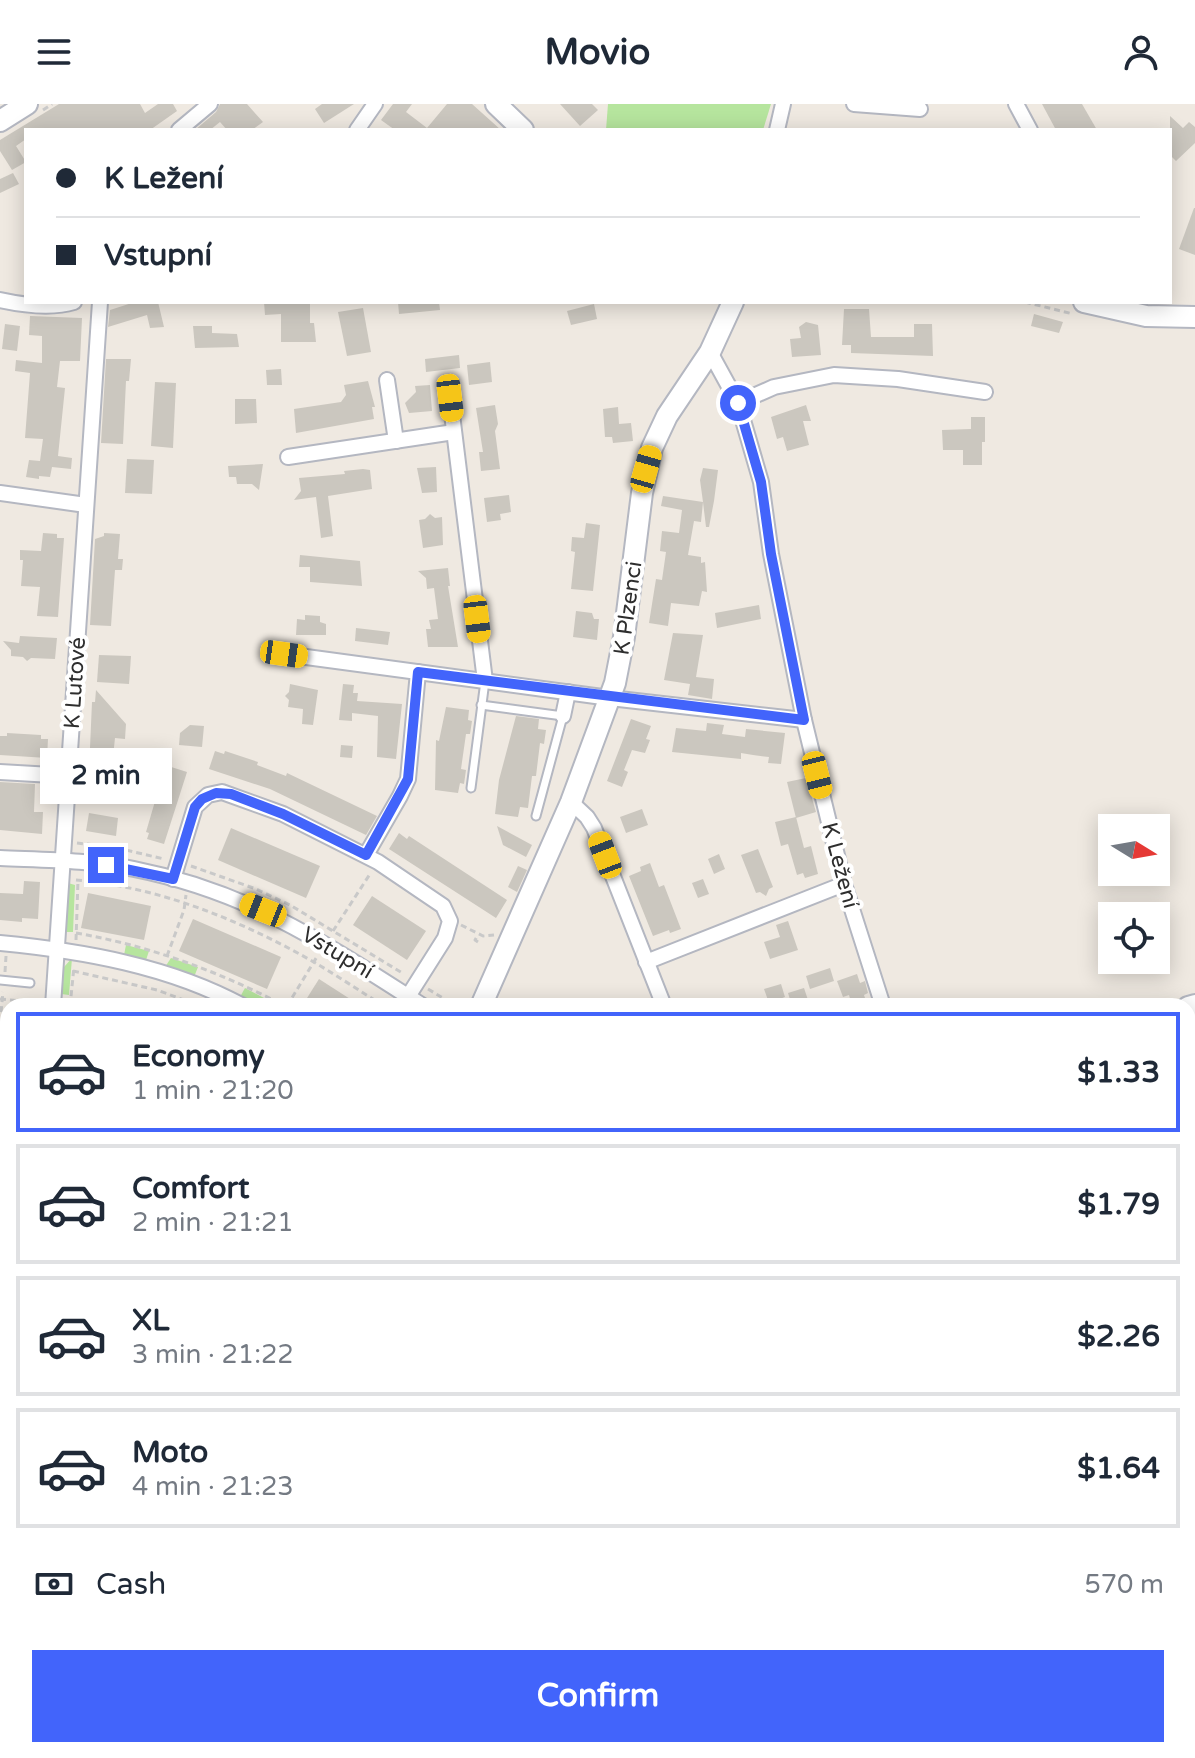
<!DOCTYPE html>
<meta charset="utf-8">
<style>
:root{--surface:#fff;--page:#f2f2f3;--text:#1f2937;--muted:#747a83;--line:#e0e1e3;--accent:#4264fb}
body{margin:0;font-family:"Varela Round",sans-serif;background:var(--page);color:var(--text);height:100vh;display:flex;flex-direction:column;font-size:30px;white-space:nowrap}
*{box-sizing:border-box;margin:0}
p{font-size:26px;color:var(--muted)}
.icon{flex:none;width:44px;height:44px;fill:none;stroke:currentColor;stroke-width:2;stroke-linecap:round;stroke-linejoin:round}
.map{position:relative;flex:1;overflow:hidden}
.sheet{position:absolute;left:0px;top:894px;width:1196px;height:760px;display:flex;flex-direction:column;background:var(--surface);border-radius:24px 24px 0 0;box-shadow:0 4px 20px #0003}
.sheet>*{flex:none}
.top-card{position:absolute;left:24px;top:24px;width:1148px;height:176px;border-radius:0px;box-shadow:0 4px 20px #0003;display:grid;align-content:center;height:176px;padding:0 32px;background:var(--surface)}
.needle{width:52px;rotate:101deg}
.tools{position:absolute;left:1098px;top:710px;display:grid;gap:16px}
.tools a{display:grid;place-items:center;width:72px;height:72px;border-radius:0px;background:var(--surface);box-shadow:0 4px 20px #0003;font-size:40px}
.end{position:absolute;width:36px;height:36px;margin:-18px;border:10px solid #4264fb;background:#fff;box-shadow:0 0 0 4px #fff}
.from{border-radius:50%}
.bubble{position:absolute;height:56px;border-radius:0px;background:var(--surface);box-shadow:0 4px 20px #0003;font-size:26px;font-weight:700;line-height:56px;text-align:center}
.car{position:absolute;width:24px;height:48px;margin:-24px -12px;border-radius:10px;box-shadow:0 0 6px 2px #0007;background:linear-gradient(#f5c518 24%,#345 0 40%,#f5c518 0 76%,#345 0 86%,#f5c518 0)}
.top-card b{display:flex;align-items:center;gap:28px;height:76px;font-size:30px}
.top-card b+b{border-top:2px solid var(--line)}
.top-card i{width:20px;height:20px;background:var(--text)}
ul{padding:14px 0 0;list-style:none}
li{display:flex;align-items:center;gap:24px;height:120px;margin:0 16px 12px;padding:0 16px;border:4px solid var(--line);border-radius:0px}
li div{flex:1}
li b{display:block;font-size:30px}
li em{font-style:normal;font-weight:700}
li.current{border-color:var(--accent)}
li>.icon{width:72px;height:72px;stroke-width:1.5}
.pay{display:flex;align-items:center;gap:20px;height:88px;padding:0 32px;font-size:30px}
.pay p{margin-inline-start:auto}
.primary-button{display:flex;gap:16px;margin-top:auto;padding:16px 32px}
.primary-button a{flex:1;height:92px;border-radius:0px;background:var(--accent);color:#fff;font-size:32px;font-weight:700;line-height:92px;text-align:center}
header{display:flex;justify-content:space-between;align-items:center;height:104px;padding:0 32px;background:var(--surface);font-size:36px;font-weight:700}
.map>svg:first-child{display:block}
.industrial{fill:#e3e1e8}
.green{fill:#b6e59e}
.plaza{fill:#dfdcd8}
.building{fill:#cbc7bf}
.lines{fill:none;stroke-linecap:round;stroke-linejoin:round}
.lane-casing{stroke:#b4b7c1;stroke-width:11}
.street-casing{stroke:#b4b7c1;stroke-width:18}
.secondary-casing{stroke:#b4b7c1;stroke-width:24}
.highway-casing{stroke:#c9c9c9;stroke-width:30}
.path{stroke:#c9c9c9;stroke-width:3;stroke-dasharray:6 4;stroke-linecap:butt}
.lane{stroke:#fff;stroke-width:7}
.street{stroke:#fff;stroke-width:14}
.secondary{stroke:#fff;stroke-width:20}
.highway{stroke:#ffa35c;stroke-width:26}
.route{stroke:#4264fb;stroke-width:10}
.labels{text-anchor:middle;stroke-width:8;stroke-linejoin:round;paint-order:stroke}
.street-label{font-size:22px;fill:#2e2e2e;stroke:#fff}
</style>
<header><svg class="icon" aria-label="menu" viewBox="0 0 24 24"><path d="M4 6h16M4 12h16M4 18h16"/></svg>Movio<svg class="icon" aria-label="person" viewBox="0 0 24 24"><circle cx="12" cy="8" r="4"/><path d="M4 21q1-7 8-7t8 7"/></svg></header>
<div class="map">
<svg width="1195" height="1654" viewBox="0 0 1195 1654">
<rect width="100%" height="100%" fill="#efe9e1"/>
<!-- industrial -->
<path class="industrial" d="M8,1385V1646H100L99,1654H0V1387Z"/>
<!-- green -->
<g class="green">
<path d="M608,0H771L763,26H606Z"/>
<path d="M68,779L75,781L73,828H65Z"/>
<path d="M126,841L149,847L146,856L124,851Z"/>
<path d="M72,854L69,891L61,890L64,863Z"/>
<path d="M171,854L198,863L194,873L165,863Z"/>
<path d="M245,884L268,896L265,902H259L240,893Z"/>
<path d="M0,1016L8,1020V1347L0,1351Z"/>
<path d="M207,1646H241L245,1654H205Z"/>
<path d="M658,1646H695L697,1649L725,1646C697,1654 685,1654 658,1646Z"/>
</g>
<!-- plaza -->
<path class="plaza" d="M791,1646H883L886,1654H794Z"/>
<!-- building -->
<g class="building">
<path d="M59,0H140L145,9L158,0H173L177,7L150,26H26V35L16,42L26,58L12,66L0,47V36Z"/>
<path d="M220,0H247L263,18L252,26H227L220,18L210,26H195L216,8Z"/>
<path d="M322,0H354L324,19L315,5Z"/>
<path d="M393,0H412L406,8L427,24L447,0H472L501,26H395L381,16Z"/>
<path d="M560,0H592L598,6L580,22Z"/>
<path d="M1042,0H1082L1097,26H1056Z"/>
<path d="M1170,12L1183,24L1189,18L1195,23V39L1176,57L1170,51Z"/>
<path d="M13,69L19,80L0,89V75Z"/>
<path d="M1194,104H1195V151L1179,145Z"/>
<path d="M135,198H158L164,223L150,224L147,211L108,223L110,206Z"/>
<path d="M264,198H310V219H314L316,238H281V210L265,211Z"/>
<path d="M398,198H439L440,206L399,210Z"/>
<path d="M594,200L597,215L571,221L567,207Z"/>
<path d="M363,204L371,248L347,252L338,208Z"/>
<path d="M844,205H869L871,233H914V220H932L933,252L851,249V241H842Z"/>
<path d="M1034,210L1063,218L1059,229L1031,222Z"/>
<path d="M30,212L82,214L80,257H60L57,283L65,284L58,352L72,354L71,365L52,363L50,373L39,372V375L26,373L29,356L40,357L43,335L25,334L30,269L15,267L16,256L42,259V232L29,231Z"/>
<path d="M806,218L818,221L821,251L792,253L790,235L801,234L799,223Z"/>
<path d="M5,220L20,222L17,247L2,245Z"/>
<path d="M193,222H212V229L237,230L239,243L195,244Z"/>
<path d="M459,251L460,264L426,268L425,255Z"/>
<path d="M106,255H131L129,277H126L123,340L101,339Z"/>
<path d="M490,258L492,278L469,281L467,261Z"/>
<path d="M281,265L282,281H267L266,266Z"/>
<path d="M368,277L375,303H372L374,315L296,329L294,305L341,298L346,291L344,281Z"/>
<path d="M155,278L176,279L173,344L151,342Z"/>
<path d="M430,281L432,307L409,309L405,299L416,288L415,282Z"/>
<path d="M235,295H256L257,319L235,320Z"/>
<path d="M495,301L498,320L495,327L500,365L481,367L479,348H483L476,304Z"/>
<path d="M806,301L811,317H803L809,341L787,347L783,333L777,335L771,313Z"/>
<path d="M618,303L619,320L631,319L633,337L613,339L612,333H605L603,305Z"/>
<path d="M971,313H985V338H982V361H963V346H943L942,326L971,325Z"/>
<path d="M127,355L154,356L152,390L125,389Z"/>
<path d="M263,360L259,386L252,380H237L236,373H229L228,362Z"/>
<path d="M436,363L437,388L422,389L417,364Z"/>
<path d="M703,364L718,366L714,397L709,423H706L703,398L701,418L694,417L688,451L701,453V459L705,458L707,488L702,487L699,502L671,499L668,522L649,519L656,475L662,476L666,448L660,447L662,427L679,429L682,406L661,402L663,392L703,398L700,376Z"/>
<path d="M363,365L370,366L372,385L328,392L333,432L321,434L316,393L294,396L301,387L299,374L345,370L344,367Z"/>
<path d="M509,391L511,408L500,410L501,416L487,418L484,394Z"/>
<path d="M430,410L435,414L442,413L443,441L423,444L419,416L425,415Z"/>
<path d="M586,419L600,421L593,487L571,485L575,448L571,447L572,433L584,434Z"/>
<path d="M43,429L57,430V434H64L58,513L37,512L40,483L21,482L23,456H20V446L41,447Z"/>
<path d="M104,429L120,430L118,455H123L122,466H115L111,522L90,521L95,435L104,432Z"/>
<path d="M300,451L360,457L362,482L310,478V463H299Z"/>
<path d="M448,464L450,482H448L458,543H428L426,525H431L429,516L438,515L434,484L427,485L426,474L418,467Z"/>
<path d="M759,501L761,515L717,524L715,509Z"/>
<path d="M576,507L592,509L594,515H599L597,536L573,533Z"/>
<path d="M305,511L320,512V518L326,520V531H296L297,515L305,516Z"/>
<path d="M356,524L390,528L388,541L355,537Z"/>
<path d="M673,529L703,531L696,573L714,575L712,595L688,591L690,580L664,576Z"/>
<path d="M20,532L57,534L55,555L31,554L27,557L23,553L11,552V546L3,537L19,539Z"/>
<path d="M99,551L131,552L129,580L97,578Z"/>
<path d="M290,580L318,586L313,621L302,620L303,605L288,603L289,596L285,592L289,588Z"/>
<path d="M343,580L354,581L353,589H358L357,597L402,600L396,655L377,653L378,612L352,609V617L339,616Z"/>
<path d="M96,586L126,620L125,635L115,634L109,691L88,690L92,598H95Z"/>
<path d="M446,603L469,606L468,616L472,617L470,630H466L461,665L466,666L464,680L460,679L458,689L435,686L436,636L439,637Z"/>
<path d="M516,612L539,615L538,625L546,626L544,640L540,639L536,672H532L528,704L520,703L518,713L495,710L499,676Z"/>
<path d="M631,615L651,622L646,635L650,636L645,649L632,646L624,666L628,668L622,683L607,677Z"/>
<path d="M707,619L724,621L722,630L745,633L746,625L785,629L781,660L768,659L769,653L753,651L741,649V655L672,648L676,624L706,627Z"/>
<path d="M190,621L204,622L202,643L179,641L180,629Z"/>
<path d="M7,629L41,631V635H48L47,654L0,651V632H7Z"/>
<path d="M341,641L353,642L352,654L340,653Z"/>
<path d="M215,647L224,650L225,647L258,658L257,661L286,672L287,669L377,712L366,731L270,685L209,665Z"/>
<path d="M168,662L187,668L164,740L147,735L149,729L146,728L163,670L166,671Z"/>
<path d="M806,674L816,708L796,714L787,678Z"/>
<path d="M0,678L35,680L34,708H43L42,730L0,726Z"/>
<path d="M642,705L648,721L626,729L620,713Z"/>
<path d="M89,709L118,714L116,732L86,727Z"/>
<path d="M796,713L804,744L811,742L818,770L805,774L803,769L797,771L788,740L781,742L775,718Z"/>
<path d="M497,722L532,741L526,753L503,741Z"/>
<path d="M231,724L320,762L306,794L218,756Z"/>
<path d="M399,729L407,735L409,732L507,796L496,814L389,745Z"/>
<path d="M758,745L773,783L769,785L766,792L760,788L756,789L741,751Z"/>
<path d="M719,750L725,765L714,770L708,755Z"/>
<path d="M650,759L659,783L664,781L681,825L670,829L669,826L653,832L629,772L641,767L640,763Z"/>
<path d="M518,762L527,766L517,788L508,783Z"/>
<path d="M703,775L709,790L698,794L692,779Z"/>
<path d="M24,777L40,778L38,815L22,814V818L0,816V789L23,790Z"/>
<path d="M88,789L151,802L144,836L81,824Z"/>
<path d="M372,792L426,827L407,856L353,821Z"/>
<path d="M193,815L281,853L267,885L179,847Z"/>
<path d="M788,817L798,846L770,855L764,838L780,833L776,821Z"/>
<path d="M830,864L834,877L810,885L806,872Z"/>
<path d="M857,870L860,879L865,877L868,889L864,891L866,897L852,902L849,891L843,893L837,877Z"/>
<path d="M319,875L361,902H302Z"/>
<path d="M781,880L785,893L769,899L764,885Z"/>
<path d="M804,884L810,902H792L788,889Z"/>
</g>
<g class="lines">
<defs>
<g id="lane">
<path d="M481,601L563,612L536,712"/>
<path d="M471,684L485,577"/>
<path d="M0,876L30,879"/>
<path d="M0,1431L8,1432"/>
<path d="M7,1543L8,1544"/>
<path d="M1,1585L8,1586"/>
<path d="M0,1621L8,1622"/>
<path d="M257,1646L259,1653"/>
<path d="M786,1646L789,1654"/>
<path d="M1151,1646L1154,1654"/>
<path d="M0,1653L9,1654"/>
<path d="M20,1654L22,1646"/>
<path d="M118,1654L120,1646"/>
<path d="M141,1654L142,1646"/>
<path d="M414,1654H418"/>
<path d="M743,1654L765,1646"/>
</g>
<g id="street">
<path d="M854,0L920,5"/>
<path d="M1016,0L1030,26"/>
<path d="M179,26L210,0"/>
<path d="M357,26L375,0"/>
<path d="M777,26L783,0"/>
<path d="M0,196C23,201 51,205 74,198"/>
<path d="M710,248L738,299L761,378L771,450L804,616L844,780L883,902"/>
<path d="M387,276L396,337"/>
<path d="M450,294L485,577"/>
<path d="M738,299L774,283L834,271L898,275L985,288"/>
<path d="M288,353L454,328"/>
<path d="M0,389L86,401"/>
<path d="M284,550L610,594L804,616"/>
<path d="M563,612L568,588"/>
<path d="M0,668L69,672"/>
<path d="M571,698L587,713L594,724L664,902"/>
<path d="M366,751L400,692L408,675L418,568"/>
<path d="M0,754C44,756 90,756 134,765C250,788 326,840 423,902"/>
<path d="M173,775L195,703L208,691L222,688L283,710L378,758L443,802L450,817L445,834L402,902"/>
<path d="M0,839C83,847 169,862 243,902"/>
<path d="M646,858L844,780"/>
<path d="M53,902L100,198"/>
<path d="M0,1365L8,1362"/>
<path d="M583,1646L587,1654"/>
</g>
<g id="secondary">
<path d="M496,0L523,26"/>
<path d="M0,17L27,0"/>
<path d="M1084,198L1146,212L1195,213"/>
<path d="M481,902L571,698L615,579L624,533L642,389L652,344L667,312L710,248L733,198"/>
<path d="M1188,903L1195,901"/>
<path d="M0,984L8,988"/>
</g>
<path id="highway" d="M189,1654L190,1651"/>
</defs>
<!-- lane casing -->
<use href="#lane" class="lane-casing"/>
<!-- street casing -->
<use href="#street" class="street-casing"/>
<!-- secondary casing -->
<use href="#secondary" class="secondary-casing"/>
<!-- highway casing -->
<use href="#highway" class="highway-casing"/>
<!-- path -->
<g class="path">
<path d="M43,6L52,0"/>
<path d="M1025,198L1073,210"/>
<path d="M77,739L113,743L164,755"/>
<path d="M191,762L256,785L290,801L404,870"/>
<path d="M76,776C159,783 240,816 312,857C336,871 360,887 384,902"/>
<path d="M461,821L483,832L494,831"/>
<path d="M333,827L370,770"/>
<path d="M76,829C150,842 218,867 285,902"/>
<path d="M76,836L78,776"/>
<path d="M478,838L475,836L478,831"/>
<path d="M167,852L184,806L186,791"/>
<path d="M73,867L157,886L200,902"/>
<path d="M5,868L6,852"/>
<path d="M428,885L456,902"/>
<path d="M0,895L41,899"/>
<path d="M70,902L74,863"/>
<path d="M287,902L318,851"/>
<path d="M1,908L3,888"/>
<path d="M0,962L8,965"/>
<path d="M558,1646L563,1654"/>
<path d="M650,1646L670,1654"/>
<path d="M858,1646L861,1654"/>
<path d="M369,1654L383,1646"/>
<path d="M711,1654L733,1646"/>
<path d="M878,1654L885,1652"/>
</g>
<!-- lane -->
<use href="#lane" class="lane"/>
<!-- street -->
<use href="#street" class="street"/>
<!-- secondary -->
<use href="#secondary" class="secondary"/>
<!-- highway -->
<use href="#highway" class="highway"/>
</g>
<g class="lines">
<!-- route -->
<path class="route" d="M106,761L173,775L195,703L202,695L216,689L231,690L283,710L366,751L408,675L418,568L804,616L771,450L761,378L738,299"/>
</g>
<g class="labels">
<!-- street labels -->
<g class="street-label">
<text transform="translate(627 504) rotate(-82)" y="8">K Plzenci</text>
<text transform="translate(74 579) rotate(-86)" y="8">K Lutové</text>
<text transform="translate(841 761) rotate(75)" y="8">K Ležení</text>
<text transform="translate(338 848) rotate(31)" y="8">Vstupní</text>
</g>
</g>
</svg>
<div class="tools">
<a><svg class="needle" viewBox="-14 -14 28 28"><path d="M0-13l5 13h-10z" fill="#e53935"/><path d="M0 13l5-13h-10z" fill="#747a83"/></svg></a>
<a><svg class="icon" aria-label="locate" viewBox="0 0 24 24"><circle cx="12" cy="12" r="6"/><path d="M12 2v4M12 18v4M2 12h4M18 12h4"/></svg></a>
</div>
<i class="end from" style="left:738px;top:299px"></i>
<i class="end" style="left:106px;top:761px"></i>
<div class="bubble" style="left:40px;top:644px;width:132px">2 min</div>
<i class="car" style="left:450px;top:294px;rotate:173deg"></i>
<i class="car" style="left:646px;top:365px;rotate:16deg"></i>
<i class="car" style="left:477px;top:515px;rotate:173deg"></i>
<i class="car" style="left:284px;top:550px;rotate:98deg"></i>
<i class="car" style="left:817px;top:671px;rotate:166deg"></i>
<i class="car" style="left:605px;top:751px;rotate:339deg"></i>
<i class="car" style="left:263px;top:806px;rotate:292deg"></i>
<div class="top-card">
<b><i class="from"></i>K Ležení</b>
<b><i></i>Vstupní</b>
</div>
<section class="sheet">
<ul>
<li class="current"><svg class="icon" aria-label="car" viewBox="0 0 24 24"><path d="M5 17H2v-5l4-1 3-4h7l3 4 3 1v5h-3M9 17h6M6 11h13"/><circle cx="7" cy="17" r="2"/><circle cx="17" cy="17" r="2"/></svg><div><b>Economy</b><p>1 min · 21:20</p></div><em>$1.33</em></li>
<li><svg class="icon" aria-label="car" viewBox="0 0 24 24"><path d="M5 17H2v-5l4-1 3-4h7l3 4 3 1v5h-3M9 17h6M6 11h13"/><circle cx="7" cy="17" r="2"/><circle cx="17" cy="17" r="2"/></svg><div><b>Comfort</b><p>2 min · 21:21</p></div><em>$1.79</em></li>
<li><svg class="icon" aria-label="car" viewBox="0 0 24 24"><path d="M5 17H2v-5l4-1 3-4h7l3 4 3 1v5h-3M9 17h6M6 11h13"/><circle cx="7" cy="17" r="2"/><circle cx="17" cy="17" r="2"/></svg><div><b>XL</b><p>3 min · 21:22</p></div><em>$2.26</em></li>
<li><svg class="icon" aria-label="car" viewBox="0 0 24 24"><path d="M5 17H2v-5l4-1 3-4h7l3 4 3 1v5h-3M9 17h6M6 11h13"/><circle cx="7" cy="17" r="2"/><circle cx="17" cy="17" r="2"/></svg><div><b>Moto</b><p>4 min · 21:23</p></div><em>$1.64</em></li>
</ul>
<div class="pay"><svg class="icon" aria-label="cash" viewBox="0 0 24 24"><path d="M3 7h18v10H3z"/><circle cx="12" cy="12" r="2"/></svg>Cash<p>570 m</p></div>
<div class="primary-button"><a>Confirm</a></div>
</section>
</div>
